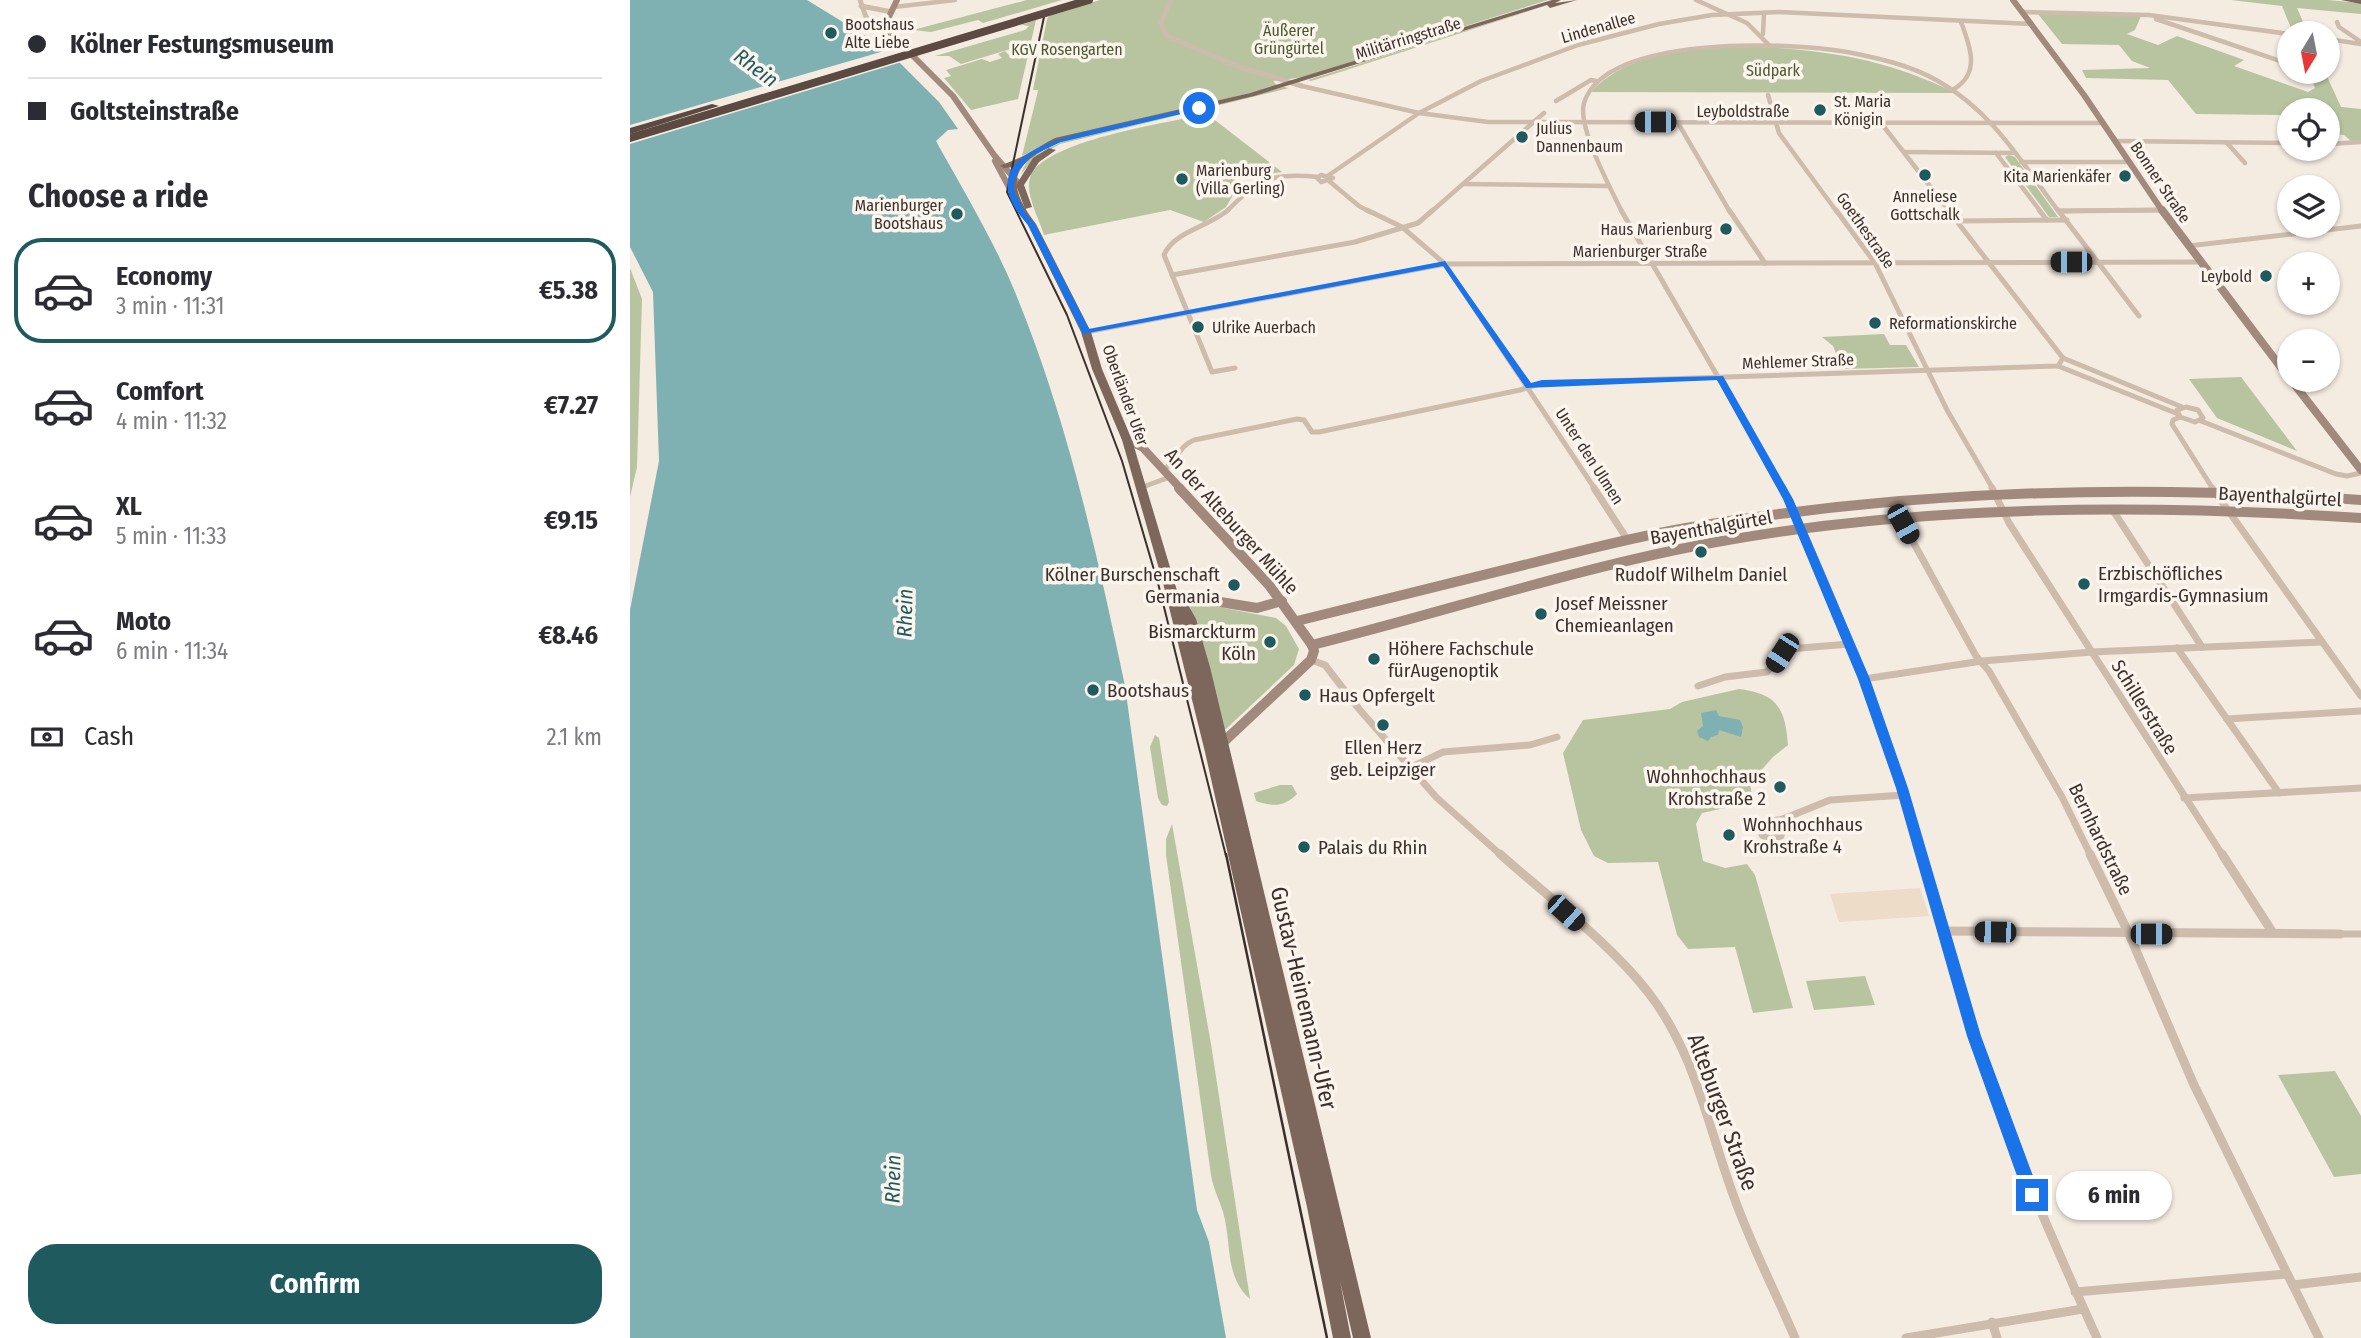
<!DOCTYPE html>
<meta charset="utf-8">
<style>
:root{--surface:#fff;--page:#f7f7f7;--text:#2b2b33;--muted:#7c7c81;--line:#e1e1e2;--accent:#1f5a5e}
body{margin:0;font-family:"Fira Sans Condensed",sans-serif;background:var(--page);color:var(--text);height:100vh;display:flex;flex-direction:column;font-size:26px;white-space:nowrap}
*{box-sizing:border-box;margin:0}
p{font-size:23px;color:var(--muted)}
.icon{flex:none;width:38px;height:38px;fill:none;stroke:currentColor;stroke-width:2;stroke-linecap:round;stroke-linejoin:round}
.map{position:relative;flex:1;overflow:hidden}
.details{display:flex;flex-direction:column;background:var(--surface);width:630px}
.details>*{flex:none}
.hud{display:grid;align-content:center;height:154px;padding:0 28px;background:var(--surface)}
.needle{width:46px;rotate:190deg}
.tools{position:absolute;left:1647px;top:21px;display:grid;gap:14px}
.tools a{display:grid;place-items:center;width:63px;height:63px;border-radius:50%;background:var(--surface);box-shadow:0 2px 5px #0004;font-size:35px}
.end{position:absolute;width:32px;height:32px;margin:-16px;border:9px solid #1a73e8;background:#fff;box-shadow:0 0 0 4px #fff}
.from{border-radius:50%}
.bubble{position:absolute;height:49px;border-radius:24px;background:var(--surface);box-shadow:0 2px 5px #0004;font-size:23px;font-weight:700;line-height:49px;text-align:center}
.car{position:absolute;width:21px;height:42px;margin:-21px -10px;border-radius:9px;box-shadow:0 0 5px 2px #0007;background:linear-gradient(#222 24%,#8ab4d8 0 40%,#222 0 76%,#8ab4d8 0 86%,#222 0)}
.hud b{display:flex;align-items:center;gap:24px;height:66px;font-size:26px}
.hud b+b{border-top:2px solid var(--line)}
.hud i{width:18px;height:18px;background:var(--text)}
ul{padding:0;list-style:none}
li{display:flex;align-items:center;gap:21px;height:105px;margin:0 14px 10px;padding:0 14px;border:4px solid transparent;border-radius:28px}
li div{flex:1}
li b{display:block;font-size:26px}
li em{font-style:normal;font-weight:700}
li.current{border-color:var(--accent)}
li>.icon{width:63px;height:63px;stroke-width:1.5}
h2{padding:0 28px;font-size:32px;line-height:84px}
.pay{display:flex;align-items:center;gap:18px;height:77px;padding:0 28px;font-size:26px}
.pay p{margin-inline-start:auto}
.button{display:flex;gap:14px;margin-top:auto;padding:14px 28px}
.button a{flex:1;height:80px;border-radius:28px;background:var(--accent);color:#fff;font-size:28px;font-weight:700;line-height:80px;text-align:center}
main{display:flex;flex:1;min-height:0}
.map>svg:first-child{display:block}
.green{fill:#b8c4a0}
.plaza{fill:#ecdcc8}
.water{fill:#7fb0b2}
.pier{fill:#f4ebe1}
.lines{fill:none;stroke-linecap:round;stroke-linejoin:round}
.pedestrian{stroke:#cdbbac;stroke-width:7}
.minor-far3{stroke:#cdbbac;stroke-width:4.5}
.minor-far2{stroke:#cdbbac;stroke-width:5}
.minor-far1{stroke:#cdbbac;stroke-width:7}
.minor{stroke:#cdbbac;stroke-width:9}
.tertiary{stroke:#cdbbac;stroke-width:5}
.secondary-far2{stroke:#a18a7d;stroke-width:6}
.secondary-far1{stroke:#a18a7d;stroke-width:8}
.secondary{stroke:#a18a7d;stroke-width:10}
.primary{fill:#7d675c;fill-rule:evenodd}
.motorway{fill:#5c4a42;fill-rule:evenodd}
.tram-far1{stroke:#3b302b;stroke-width:2}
.tram{stroke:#3b302b;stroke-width:2.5}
.motorway-bridge{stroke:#5c4a42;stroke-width:8}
.route{fill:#1a73e8}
.poi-dot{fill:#1f5a5e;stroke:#fbf5ee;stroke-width:2.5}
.labels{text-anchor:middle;stroke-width:7;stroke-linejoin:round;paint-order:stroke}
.far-poi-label{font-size:16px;fill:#3b302b;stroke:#fbf5ee;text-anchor:start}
.far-street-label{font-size:16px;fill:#3b302b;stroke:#fbf5ee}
.far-park-label{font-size:16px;fill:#4a5a2e;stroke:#fbf5ee}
.street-label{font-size:19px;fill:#3b302b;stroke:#fbf5ee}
.poi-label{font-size:19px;fill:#3b302b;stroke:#fbf5ee;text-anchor:start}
.water-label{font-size:21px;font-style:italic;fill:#1f5a5e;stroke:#fbf5ee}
.near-street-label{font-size:23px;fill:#3b302b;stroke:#fbf5ee}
</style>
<main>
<section class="details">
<div class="hud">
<b><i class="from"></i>Kölner Festungsmuseum</b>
<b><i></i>Goltsteinstraße</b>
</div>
<h2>Choose a ride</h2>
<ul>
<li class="current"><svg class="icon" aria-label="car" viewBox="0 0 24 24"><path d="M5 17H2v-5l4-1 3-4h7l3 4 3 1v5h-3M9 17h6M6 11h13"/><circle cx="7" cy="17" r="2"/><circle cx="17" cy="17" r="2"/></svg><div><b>Economy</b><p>3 min · 11:31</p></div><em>€5.38</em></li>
<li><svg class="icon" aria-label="car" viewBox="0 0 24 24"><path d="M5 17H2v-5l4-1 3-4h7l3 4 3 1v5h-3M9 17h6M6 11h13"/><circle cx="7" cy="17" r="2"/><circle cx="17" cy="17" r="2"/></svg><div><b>Comfort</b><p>4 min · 11:32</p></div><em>€7.27</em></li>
<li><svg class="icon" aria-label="car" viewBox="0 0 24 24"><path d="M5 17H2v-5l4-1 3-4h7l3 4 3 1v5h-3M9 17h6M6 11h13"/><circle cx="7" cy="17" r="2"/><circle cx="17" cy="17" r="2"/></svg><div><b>XL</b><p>5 min · 11:33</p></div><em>€9.15</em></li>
<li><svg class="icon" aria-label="car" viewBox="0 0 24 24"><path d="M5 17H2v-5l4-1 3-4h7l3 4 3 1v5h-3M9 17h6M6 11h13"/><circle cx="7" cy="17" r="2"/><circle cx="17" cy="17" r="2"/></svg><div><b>Moto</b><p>6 min · 11:34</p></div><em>€8.46</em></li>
</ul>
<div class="pay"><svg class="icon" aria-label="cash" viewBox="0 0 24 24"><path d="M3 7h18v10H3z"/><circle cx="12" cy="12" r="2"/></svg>Cash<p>2.1 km</p></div>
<div class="button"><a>Confirm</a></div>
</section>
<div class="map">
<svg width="1731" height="1338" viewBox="0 0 1731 1338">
<rect width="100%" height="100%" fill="#f4ebe1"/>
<!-- green -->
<g class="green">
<path d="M397,0H432L353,23L348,20L301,32L283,30Z"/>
<path d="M470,0H918L674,77L643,81L647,85L641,88L430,138L392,156L407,95L408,90H403L417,19L419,16Z"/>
<path d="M933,0L704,74L681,81L678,80Z"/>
<path d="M1601,0H1698L1731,3V14L1667,8L1678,33H1663L1652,6Z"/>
<path d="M1408,14L1511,16L1505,30L1497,34L1528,45L1547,36L1614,60L1604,66L1678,92L1685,88L1678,72H1695L1711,107L1731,109V140L1721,141L1714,135L1698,134V110H1659V123L1650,115L1566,114L1538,80L1456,78L1452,70L1520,68L1502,61L1489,45L1432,44Z"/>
<path d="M406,20L388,99L341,110L314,78L321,76L316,70L352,59L360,62L372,58L368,54L375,51L381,57L391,56L392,52L388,48L397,44L331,64L319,56H305L395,30L399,26L391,25Z"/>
<path d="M1130,47C1199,50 1263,61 1325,93L961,92C1001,48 1075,48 1130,47Z"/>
<path d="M654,87L659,88L430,144L404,159L390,175L399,158L434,141Z"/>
<path d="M577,114L652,172L605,179L603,195L596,207L574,222L540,210L414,235C409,219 395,194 400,178C410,141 541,122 577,114Z"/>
<path d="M1379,155L1385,157L1428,217H1419L1375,157Z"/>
<path d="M0,268L12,299L7,467L0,497Z"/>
<path d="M1254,334L1260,345H1276L1289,367L1212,369L1203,346L1192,337Z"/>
<path d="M1611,377L1667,451L1587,418L1559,379Z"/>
<path d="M558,601L646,618L656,626L669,649L664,665L596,729L593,730L569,631Z"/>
<path d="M1109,689C1147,694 1155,707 1158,745L1143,757L1120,783L1123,802L1072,813L1066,824L1073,861L1095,868L1117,864L1125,875L1163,1008L1123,1013L1105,947L1058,949L1047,935L1028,862L978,863L964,856L951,830L933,753L953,720L1040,709L1052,702Z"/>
<path d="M525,735L529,738L539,802L537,806L532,805L528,798L520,747Z"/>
<path d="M650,785H662L667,794C654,807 643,807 626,801L624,793Z"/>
<path d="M542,824L581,1044L620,1299C594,1276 602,1242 593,1212C589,1199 583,1188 581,1175L536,855V839Z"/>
<path d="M1235,976L1245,1005L1184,1010L1176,981Z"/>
<path d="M1705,1071L1731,1116V1174L1704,1177L1648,1075Z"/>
</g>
<!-- plaza -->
<path class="plaza" d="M1290,888L1299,916L1209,922L1200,894Z"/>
<!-- water -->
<g class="water">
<path d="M0,0H177L255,48L309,102L328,129L318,130L306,141C333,190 363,239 385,292C437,418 467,553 495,686L567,1210L579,1242L596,1338H0V610L29,461L23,292L0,247Z"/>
<path d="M1086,710L1089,716L1110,720L1113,727L1111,737L1089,730L1088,735L1081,737L1078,741L1069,737L1067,731L1073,726L1071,713Z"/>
</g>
<!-- pier -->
<path class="pier" d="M261,49L275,61L0,144V125Z"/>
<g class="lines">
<!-- pedestrian -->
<path class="pedestrian" d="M1710,934H1731"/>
<!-- minor-far3 -->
<g class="minor-far3">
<path d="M1066,0L1117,23L1140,46"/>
<path d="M264,7L325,0"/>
<path d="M1392,12L1519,15L1659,34"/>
<path d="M1526,19L1659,64"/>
<path d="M1707,22L1709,27L1731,42"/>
<path d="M1133,34L1134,13"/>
<path d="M1698,39L1731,44"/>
<path d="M672,86L789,113L858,122L1474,123"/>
<path d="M1324,89C1351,73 1340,46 1331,22"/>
<path d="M1138,95L1149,133L1207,212"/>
<path d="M926,101L961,80L966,81"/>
<path d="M1048,123L1100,212"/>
<path d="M1251,123L1320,212"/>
<path d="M1486,141L1659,143"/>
<path d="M1597,143L1615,163"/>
<path d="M1698,144L1731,142"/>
<path d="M1274,152L1384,153"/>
<path d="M1366,153L1411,212"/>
<path d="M1391,162H1500"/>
<path d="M691,175L703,178L691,182L687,178Z"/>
<path d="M699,175L789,113L851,81L948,45L1029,24L1082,15L1149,12L1402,24"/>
<path d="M699,181L729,206L740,212"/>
<path d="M834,184L979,186"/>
<path d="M1430,211L1533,210"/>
<path d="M596,212C628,179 642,172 688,177"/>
<path d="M801,212L914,113"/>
<path d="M992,212C981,189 947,127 954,103C975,34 1160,42 1217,52C1248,58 1280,65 1308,81C1362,111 1392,163 1429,212"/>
</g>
<!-- minor-far2 -->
<g class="minor-far2">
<path d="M598,210C579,227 544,231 534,255L582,372L605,368"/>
<path d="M737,210L772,227L815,264L965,489"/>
<path d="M991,210L1153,489"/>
<path d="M1099,210L1135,263"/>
<path d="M1206,210L1245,263L1317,410L1363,489"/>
<path d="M1318,210L1433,358"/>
<path d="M1409,210L1417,220"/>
<path d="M1428,210L1509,316"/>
<path d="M1430,211L1533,210"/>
<path d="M1328,221L1437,220"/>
<path d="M1558,246L1731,226"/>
<path d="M542,275L725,242L788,223L803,210"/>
<path d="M456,332L815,264L1570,262"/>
<path d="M1433,358L1552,407"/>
<path d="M1428,366L1548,414"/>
<path d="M1556,407L1568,410L1573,418L1565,422L1550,417L1547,410Z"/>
<path d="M1550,417L1543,420L1542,424L1583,489"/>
<path d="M1571,421L1706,474L1717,476L1731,473"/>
<path d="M533,470C546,462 549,446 564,440L667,419L674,420L682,432H689L890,390L912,383L1428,366L1433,358"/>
<path d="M510,488L540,477"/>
</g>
<!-- minor-far1 -->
<g class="minor-far1">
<path d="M964,488L997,539"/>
<path d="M1153,488C1209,606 1256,730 1291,856"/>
<path d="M1362,488L1379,523L1593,856"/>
<path d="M1582,488L1731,696"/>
<path d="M1482,509L1572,647"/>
<path d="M1271,520L1346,656L1359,671L1432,797L1461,856"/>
<path d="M1547,648L1649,793"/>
<path d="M681,660L695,665L729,709L806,797L872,856"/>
<path d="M1234,679L1352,661L1462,652L1692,642"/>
<path d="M1068,686L1095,677L1137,672L1152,653L1159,649L1219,644"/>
<path d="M1597,719L1731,711"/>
<path d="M782,767L813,752L900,745L927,737"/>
<path d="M1554,798L1731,788"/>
<path d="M1153,819L1151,836L1140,839L1132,835L1133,823Z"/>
<path d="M1153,819L1200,800L1274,795"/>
</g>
<!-- minor -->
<g class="minor">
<path d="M870,854C918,897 978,941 1018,992C1065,1052 1078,1127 1104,1197C1121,1245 1145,1291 1165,1338"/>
<path d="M1291,854C1314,938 1337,1021 1367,1103C1397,1183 1432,1261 1467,1338"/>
<path d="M1460,854L1499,934L1564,1085L1689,1338"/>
<path d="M1592,854L1643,933"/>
<path d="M1312,931L1710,934"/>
<path d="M1663,1285L1731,1277"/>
<path d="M1445,1292L1657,1274"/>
<path d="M1362,1322L1367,1338"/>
<path d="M1276,1338L1453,1309"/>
</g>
<!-- tertiary -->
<g class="tertiary">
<path d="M230,0L236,17L261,34"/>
<path d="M541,0L531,23L537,36L607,66L672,86"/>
<path d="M231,6L262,12"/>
</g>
<!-- secondary-far2 -->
<g class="secondary-far2">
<path d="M267,0L256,23L261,34L323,96L364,155L390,185"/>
<path d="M1383,0L1454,95L1533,212"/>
<path d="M365,161L381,191"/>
</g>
<!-- secondary-far1 -->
<g class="secondary-far1">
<path d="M1532,210L1659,378"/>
<path d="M1661,380L1731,470"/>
<path d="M497,440L513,448L551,489"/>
</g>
<!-- secondary -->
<g class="secondary">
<path d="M549,488L639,585L682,645"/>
<path d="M547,595L627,608L652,601"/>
<path d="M667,621C744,602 821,583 898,564C951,551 1003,537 1056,528C1279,490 1507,484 1731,500"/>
<path d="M682,645C815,612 946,568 1081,543C1292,504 1518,504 1731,518"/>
<path d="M587,748L681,660L684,651L682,645"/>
</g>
<!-- primary -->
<g class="primary">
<path d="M922,0H931L925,3L947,0L920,8L917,5L624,96L430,142C383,163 373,181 406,224L461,332L472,369L502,440L548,594L553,595L566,619L580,667L741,1338H723L710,1281L721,1338H703L677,1207L575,752L533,583L492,440L462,369L451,332L398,225C384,207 372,188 385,167L374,168L370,166C378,162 388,159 395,155C405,150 415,143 425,138L620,93Z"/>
<path d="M1711,0H1731V4Z"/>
<path d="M419,148L426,150L409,162L394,185L402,207L395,209L386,185L403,158Z"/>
</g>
<!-- motorway -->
<path class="motorway" d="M82,104L89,106L0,134V128Z"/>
<!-- tram-far1 -->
<path class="tram-far1" d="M414,17L377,192L437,315L492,461L529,587L596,856"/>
<!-- tram -->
<path class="tram" d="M596,854L697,1338"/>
<!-- motorway-bridge -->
<path class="motorway-bridge" d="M0,138L459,0"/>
</g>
<!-- route -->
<path class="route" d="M569,106L572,109L431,142L401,156L389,170L384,182V191L396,214L405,224L459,329L815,261L901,383L912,380L1093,376L1163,499L1240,679L1278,788L1351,1036L1410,1195L1408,1201L1402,1203L1396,1201L1337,1036L1266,788L1228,679L1153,499L1087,380L896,388L813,266L453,334L398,225C334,155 436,136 485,125C513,119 541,112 569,106Z"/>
<!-- markers -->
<g class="poi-dot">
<circle cx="201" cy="33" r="7"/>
<circle cx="1190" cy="110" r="7"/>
<circle cx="892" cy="137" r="7"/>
<circle cx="1295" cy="175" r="7"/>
<circle cx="1495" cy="176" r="7"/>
<circle cx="552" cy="179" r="7"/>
<circle cx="327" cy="214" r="7"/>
<circle cx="1096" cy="229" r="7"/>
<circle cx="1636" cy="276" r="7"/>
<circle cx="1245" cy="323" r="7"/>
<circle cx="568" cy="327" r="7"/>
<circle cx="1071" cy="552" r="7"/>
<circle cx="1454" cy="584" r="7"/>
<circle cx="604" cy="585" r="7"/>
<circle cx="911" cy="614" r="7"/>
<circle cx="640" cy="642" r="7"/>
<circle cx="744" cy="659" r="7"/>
<circle cx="463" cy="690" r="7"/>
<circle cx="675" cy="695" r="7"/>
<circle cx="753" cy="725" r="7"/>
<circle cx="1150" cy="787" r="7"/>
<circle cx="1099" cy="835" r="7"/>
<circle cx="674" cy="847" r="7"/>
</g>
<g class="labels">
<!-- far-poi labels -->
<g class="far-poi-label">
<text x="215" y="30">Bootshaus<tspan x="215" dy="18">Alte Liebe</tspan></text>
<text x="1204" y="107">St. Maria<tspan x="1204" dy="18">Königin</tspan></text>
<text x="906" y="134">Julius<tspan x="906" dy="18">Dannenbaum</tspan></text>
<text x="566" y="176">Marienburg<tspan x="566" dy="18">(Villa Gerling)</tspan></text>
<text x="1481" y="182" text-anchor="end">Kita Marienkäfer</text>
<text x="1295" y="202" text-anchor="middle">Anneliese<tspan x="1295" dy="18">Gottschalk</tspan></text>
<text x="313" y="211" text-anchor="end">Marienburger<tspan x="313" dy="18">Bootshaus</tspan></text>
<text x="1082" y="235" text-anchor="end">Haus Marienburg</text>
<text x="1622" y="282" text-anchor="end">Leybold</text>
<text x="1259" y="329">Reformationskirche</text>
<text x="582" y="333">Ulrike Auerbach</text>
</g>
<!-- far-street labels -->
<g class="far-street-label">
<text transform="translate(968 27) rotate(-16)" y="6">Lindenallee</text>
<text transform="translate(778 38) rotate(-17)" y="6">Militärringstraße</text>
<text x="1113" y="117">Leyboldstraße</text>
<text transform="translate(1531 182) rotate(56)" y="6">Bonner Straße</text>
<text transform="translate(1236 230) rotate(55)" y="6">Goethestraße</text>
<text x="1010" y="257">Marienburger Straße</text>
<text transform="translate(1168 361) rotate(-2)" y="6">Mehlemer Straße</text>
<text transform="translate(496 395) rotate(70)" y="6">Oberländer Ufer</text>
<text transform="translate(960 456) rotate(57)" y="6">Unter den Ulmen</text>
</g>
<!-- far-park labels -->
<g class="far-park-label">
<text x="659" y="36">Äußerer<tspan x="659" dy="18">Grüngürtel</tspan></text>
<text x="437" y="55">KGV Rosengarten</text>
<text x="1143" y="76">Südpark</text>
</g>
<!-- street labels -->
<g class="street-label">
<text transform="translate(1650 496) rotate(3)" y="7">Bayenthalgürtel</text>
<text transform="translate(602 521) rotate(48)" y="7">An der Alteburger Mühle</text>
<text transform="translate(1081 527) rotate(-10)" y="7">Bayenthalgürtel</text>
<text transform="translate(1515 707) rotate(58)" y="7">Schillerstraße</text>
<text transform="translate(1471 839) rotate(64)" y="7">Bernhardstraße</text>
</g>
<!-- poi labels -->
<g class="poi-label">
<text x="1468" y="580">Erzbischöfliches<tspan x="1468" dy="22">Irmgardis-Gymnasium</tspan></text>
<text x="590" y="581" text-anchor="end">Kölner Burschenschaft<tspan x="590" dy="22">Germania</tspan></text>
<text x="1071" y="581" text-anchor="middle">Rudolf Wilhelm Daniel</text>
<text x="925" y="610">Josef Meissner<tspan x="925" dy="22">Chemieanlagen</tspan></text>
<text x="626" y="638" text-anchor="end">Bismarckturm<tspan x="626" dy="22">Köln</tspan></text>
<text x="758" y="655">Höhere Fachschule<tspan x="758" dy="22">fürAugenoptik</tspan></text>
<text x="477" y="697">Bootshaus</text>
<text x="689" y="702">Haus Opfergelt</text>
<text x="753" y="754" text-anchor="middle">Ellen Herz<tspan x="753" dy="22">geb. Leipziger</tspan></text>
<text x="1136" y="783" text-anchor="end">Wohnhochhaus<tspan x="1136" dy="22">Krohstraße 2</tspan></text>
<text x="1113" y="831">Wohnhochhaus<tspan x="1113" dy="22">Krohstraße 4</tspan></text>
<text x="688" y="854">Palais du Rhin</text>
</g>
<!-- water labels -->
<g class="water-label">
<text transform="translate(126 68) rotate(37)" y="7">Rhein</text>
<text transform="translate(275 613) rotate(-89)" y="7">Rhein</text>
<text transform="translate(263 1179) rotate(-89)" y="7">Rhein</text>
</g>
<!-- near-street labels -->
<g class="near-street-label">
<text transform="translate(674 998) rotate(77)" y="8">Gustav-Heinemann-Ufer</text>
<text transform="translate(1093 1112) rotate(70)" y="8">Alteburger Straße</text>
</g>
</g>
</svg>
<div class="tools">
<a><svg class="needle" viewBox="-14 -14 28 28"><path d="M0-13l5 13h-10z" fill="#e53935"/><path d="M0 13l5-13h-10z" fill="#7c7c81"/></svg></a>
<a><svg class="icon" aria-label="locate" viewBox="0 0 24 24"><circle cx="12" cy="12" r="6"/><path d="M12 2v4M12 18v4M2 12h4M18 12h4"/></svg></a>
<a><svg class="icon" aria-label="layers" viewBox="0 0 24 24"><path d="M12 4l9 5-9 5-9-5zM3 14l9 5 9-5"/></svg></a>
<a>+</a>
<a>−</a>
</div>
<i class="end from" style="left:569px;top:108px"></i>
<i class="end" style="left:1402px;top:1195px"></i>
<div class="bubble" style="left:1426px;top:1171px;width:116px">6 min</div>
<i class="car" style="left:1025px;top:122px;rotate:270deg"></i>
<i class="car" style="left:1441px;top:262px;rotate:270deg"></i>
<i class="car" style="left:1273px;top:524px;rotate:151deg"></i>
<i class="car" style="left:1152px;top:653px;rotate:213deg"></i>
<i class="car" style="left:936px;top:913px;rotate:132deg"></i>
<i class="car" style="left:1365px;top:932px;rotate:271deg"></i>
<i class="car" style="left:1521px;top:934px;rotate:90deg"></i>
</div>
</main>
